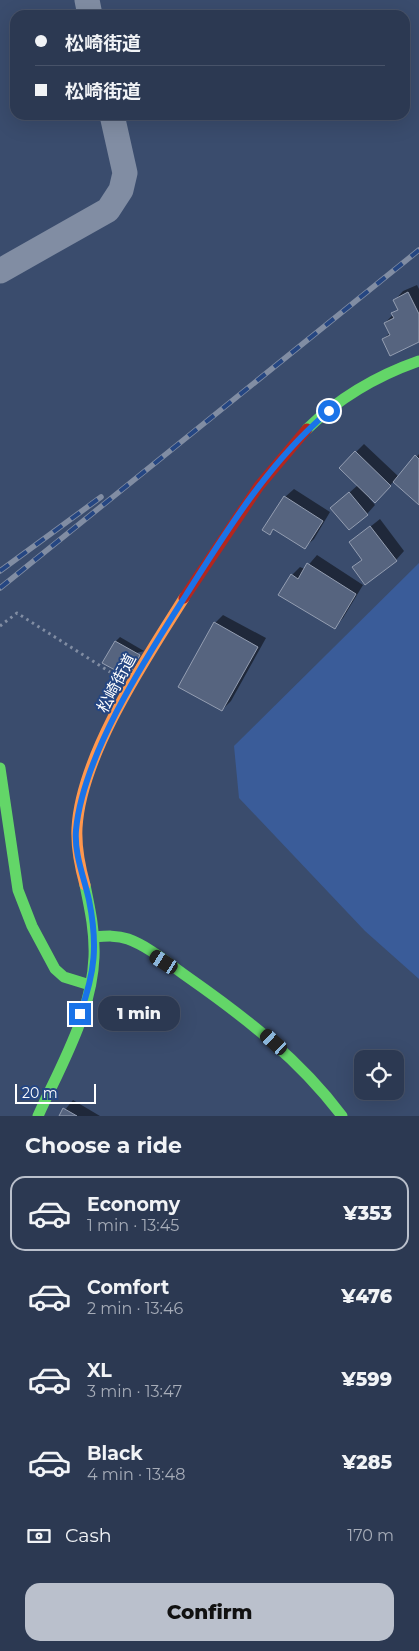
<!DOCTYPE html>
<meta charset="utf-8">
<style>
:root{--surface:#2c3952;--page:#38445c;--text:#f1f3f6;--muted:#a6acb8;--line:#485369;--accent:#bac0cc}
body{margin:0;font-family:Montserrat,"Noto Sans JP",sans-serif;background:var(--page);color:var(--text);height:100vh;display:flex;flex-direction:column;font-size:19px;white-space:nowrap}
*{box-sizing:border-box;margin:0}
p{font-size:16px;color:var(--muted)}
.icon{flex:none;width:28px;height:28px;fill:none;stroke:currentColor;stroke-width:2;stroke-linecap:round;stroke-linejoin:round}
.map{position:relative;height:1116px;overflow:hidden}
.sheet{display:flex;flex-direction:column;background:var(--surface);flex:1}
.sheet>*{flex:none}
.banner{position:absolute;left:10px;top:10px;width:400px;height:110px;border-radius:15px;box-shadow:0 5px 20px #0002,0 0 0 1px var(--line);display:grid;align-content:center;height:110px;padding:0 25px;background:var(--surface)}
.fabs{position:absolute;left:354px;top:1050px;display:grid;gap:10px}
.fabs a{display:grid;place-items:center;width:50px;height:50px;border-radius:10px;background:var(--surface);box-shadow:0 5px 20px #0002,0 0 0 1px var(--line);font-size:25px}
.scale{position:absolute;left:15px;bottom:12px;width:81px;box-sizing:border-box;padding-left:5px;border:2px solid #fff;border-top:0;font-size:14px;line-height:18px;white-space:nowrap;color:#fff;-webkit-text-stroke:4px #254682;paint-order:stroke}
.end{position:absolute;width:22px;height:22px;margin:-11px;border:6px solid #1a73e8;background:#fff;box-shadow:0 0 0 2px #fff}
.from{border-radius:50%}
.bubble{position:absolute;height:35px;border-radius:15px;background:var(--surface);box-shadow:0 5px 20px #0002,0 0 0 1px var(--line);font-size:16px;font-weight:800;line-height:35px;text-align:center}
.car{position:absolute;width:15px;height:30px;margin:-15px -8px;border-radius:6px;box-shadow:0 0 4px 1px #0007;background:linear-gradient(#222 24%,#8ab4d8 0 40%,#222 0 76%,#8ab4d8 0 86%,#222 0)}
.banner b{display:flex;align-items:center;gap:18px;height:48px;font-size:19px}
.banner b+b{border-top:1px solid var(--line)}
.banner i{width:12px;height:12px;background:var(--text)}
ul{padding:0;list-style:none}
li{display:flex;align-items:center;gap:15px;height:75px;margin:0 10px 8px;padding:0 15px;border:2px solid transparent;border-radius:15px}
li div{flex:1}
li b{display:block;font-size:19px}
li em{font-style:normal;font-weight:800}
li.active{border-color:var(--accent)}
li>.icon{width:45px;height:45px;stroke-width:1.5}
h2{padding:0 25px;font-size:22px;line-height:60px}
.pay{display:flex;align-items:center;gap:12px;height:55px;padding:0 25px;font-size:19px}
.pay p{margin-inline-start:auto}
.button{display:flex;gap:10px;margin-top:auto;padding:10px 25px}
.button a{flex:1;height:58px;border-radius:15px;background:var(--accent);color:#111;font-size:20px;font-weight:800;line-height:58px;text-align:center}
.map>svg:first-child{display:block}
.green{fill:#3a5c99}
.shadow{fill:#0007}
.building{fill:#56647f;stroke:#949eb2}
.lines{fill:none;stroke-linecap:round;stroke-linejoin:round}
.path{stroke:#818da3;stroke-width:3;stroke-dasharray:2.5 4;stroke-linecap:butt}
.street{stroke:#818da3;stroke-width:25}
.fast{stroke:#63d668;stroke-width:11}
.slow{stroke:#ff974d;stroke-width:11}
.jam{stroke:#b3261e;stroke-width:11}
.rail-casing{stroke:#818da3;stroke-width:5.5}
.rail{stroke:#254682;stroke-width:4;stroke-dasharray:11;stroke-linecap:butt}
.route{stroke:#1a73e8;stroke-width:6}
.labels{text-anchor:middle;stroke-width:4;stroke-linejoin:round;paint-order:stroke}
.street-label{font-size:16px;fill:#fff;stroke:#254682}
</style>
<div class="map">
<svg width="419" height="1116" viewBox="0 0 419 1116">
<rect width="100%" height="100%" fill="#3a4c6d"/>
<!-- green -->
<path class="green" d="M419,563V979L365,931L239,798L234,746Z"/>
<!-- shadow -->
<g class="shadow">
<path d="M417,285L419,289V340L383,339L390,333L385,323L399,308L395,300L403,291Z"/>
<path d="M364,444L399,477L419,454V503L394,481L375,501L371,497L369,498L375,505L367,514L341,500L358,485L340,468Z"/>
<path d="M294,489L330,512L314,539L305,547L275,528L270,533L285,497Z"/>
<path d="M380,519L404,551L396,560L354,568L363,558L351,542Z"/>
<path d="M317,555L363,585L343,618L335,627L292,575L300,567L305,569Z"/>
<path d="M223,615L266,638L231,701L222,710L215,623Z"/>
<path d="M120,637L144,651L104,662L116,641Z"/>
<path d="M73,1100L100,1116H60Z"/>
</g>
<!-- building -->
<g class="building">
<path d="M408,292L419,314V342L390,356L382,339L390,335L384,323L394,318L391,313L398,310L393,300Z"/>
<path d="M355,451L391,486L375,503L339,468Z"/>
<path d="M415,455L419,459V505L393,482Z"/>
<path d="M349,492L368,515L349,530L330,508Z"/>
<path d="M284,496L323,521L305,549L273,529L270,535L262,530Z"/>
<path d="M370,526L397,561L365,585L352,567L362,560L349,542Z"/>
<path d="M307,563L356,594L335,629L278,595L291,574L298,579Z"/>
<path d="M214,622L258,647L222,711L178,687Z"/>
<path d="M115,641L140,655L128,677L102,663Z"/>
<path d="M63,1108L77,1116H59Z"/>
</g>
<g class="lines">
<!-- path -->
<path class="path" d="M0,626L17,613L110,672"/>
<!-- street -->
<g class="street">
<path d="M87,0L90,15"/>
<path d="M0,271L108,210L121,190L125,173L112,115"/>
</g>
<!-- fast -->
<g class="fast">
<path d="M307,429C339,398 376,376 419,361"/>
<path d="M0,768L18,890L32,926L55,969L64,977L90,985"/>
<path d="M94,937C106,936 117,935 128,939C150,947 170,965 189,978C246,1018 300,1060 342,1116"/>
<path d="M38,1116C60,1067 92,1013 94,957C95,932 90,909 85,885"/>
</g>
<!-- slow -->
<path class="slow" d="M85,885C80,867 76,847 77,828C81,755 145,660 184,598"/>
<!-- jam -->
<path class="jam" d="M184,598L259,486L307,429"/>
<defs>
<g id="rail">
<path d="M0,571L101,497"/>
<path d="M0,588L419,250"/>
</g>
</defs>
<!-- rail casing -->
<use href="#rail" class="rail-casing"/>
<!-- rail -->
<use href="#rail" class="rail"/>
</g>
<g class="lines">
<!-- route -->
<path class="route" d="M80,1014C95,972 98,945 89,900C84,877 74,854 76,830C83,755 146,658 186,595C227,530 269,462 329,411"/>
</g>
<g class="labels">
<!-- street labels -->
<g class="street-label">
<text transform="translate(116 683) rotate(-62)" y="6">松崎街道</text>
</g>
</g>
</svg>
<div class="fabs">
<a><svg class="icon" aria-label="locate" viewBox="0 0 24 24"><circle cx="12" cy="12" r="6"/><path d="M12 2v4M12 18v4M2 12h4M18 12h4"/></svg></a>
</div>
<div class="scale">20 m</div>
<i class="end from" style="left:329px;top:411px"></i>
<i class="end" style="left:80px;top:1014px"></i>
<div class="bubble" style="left:98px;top:996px;width:82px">1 min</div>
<i class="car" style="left:164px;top:962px;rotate:303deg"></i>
<i class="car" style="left:274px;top:1042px;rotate:312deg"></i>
<div class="banner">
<b><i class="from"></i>松崎街道</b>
<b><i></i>松崎街道</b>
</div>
</div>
<section class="sheet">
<h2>Choose a ride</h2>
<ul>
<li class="active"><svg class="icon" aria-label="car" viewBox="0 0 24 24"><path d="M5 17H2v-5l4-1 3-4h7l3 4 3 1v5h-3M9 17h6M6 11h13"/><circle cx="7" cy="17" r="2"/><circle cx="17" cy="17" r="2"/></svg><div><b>Economy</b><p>1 min · 13:45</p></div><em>¥353</em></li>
<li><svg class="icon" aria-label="car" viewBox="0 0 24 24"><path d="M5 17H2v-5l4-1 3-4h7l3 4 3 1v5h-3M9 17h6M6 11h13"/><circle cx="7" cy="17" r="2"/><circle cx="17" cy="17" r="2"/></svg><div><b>Comfort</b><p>2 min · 13:46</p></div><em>¥476</em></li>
<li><svg class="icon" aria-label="car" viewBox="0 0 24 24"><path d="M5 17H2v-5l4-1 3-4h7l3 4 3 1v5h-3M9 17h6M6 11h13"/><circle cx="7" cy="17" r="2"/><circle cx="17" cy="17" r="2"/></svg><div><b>XL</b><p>3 min · 13:47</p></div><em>¥599</em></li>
<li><svg class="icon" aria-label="car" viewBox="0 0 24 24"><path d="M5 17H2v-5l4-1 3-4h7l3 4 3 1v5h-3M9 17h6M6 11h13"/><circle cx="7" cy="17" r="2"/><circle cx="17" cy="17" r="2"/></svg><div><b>Black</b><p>4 min · 13:48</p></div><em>¥285</em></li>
</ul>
<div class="pay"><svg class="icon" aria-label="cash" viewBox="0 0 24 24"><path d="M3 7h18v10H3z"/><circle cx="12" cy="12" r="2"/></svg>Cash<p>170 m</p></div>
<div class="button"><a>Confirm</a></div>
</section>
